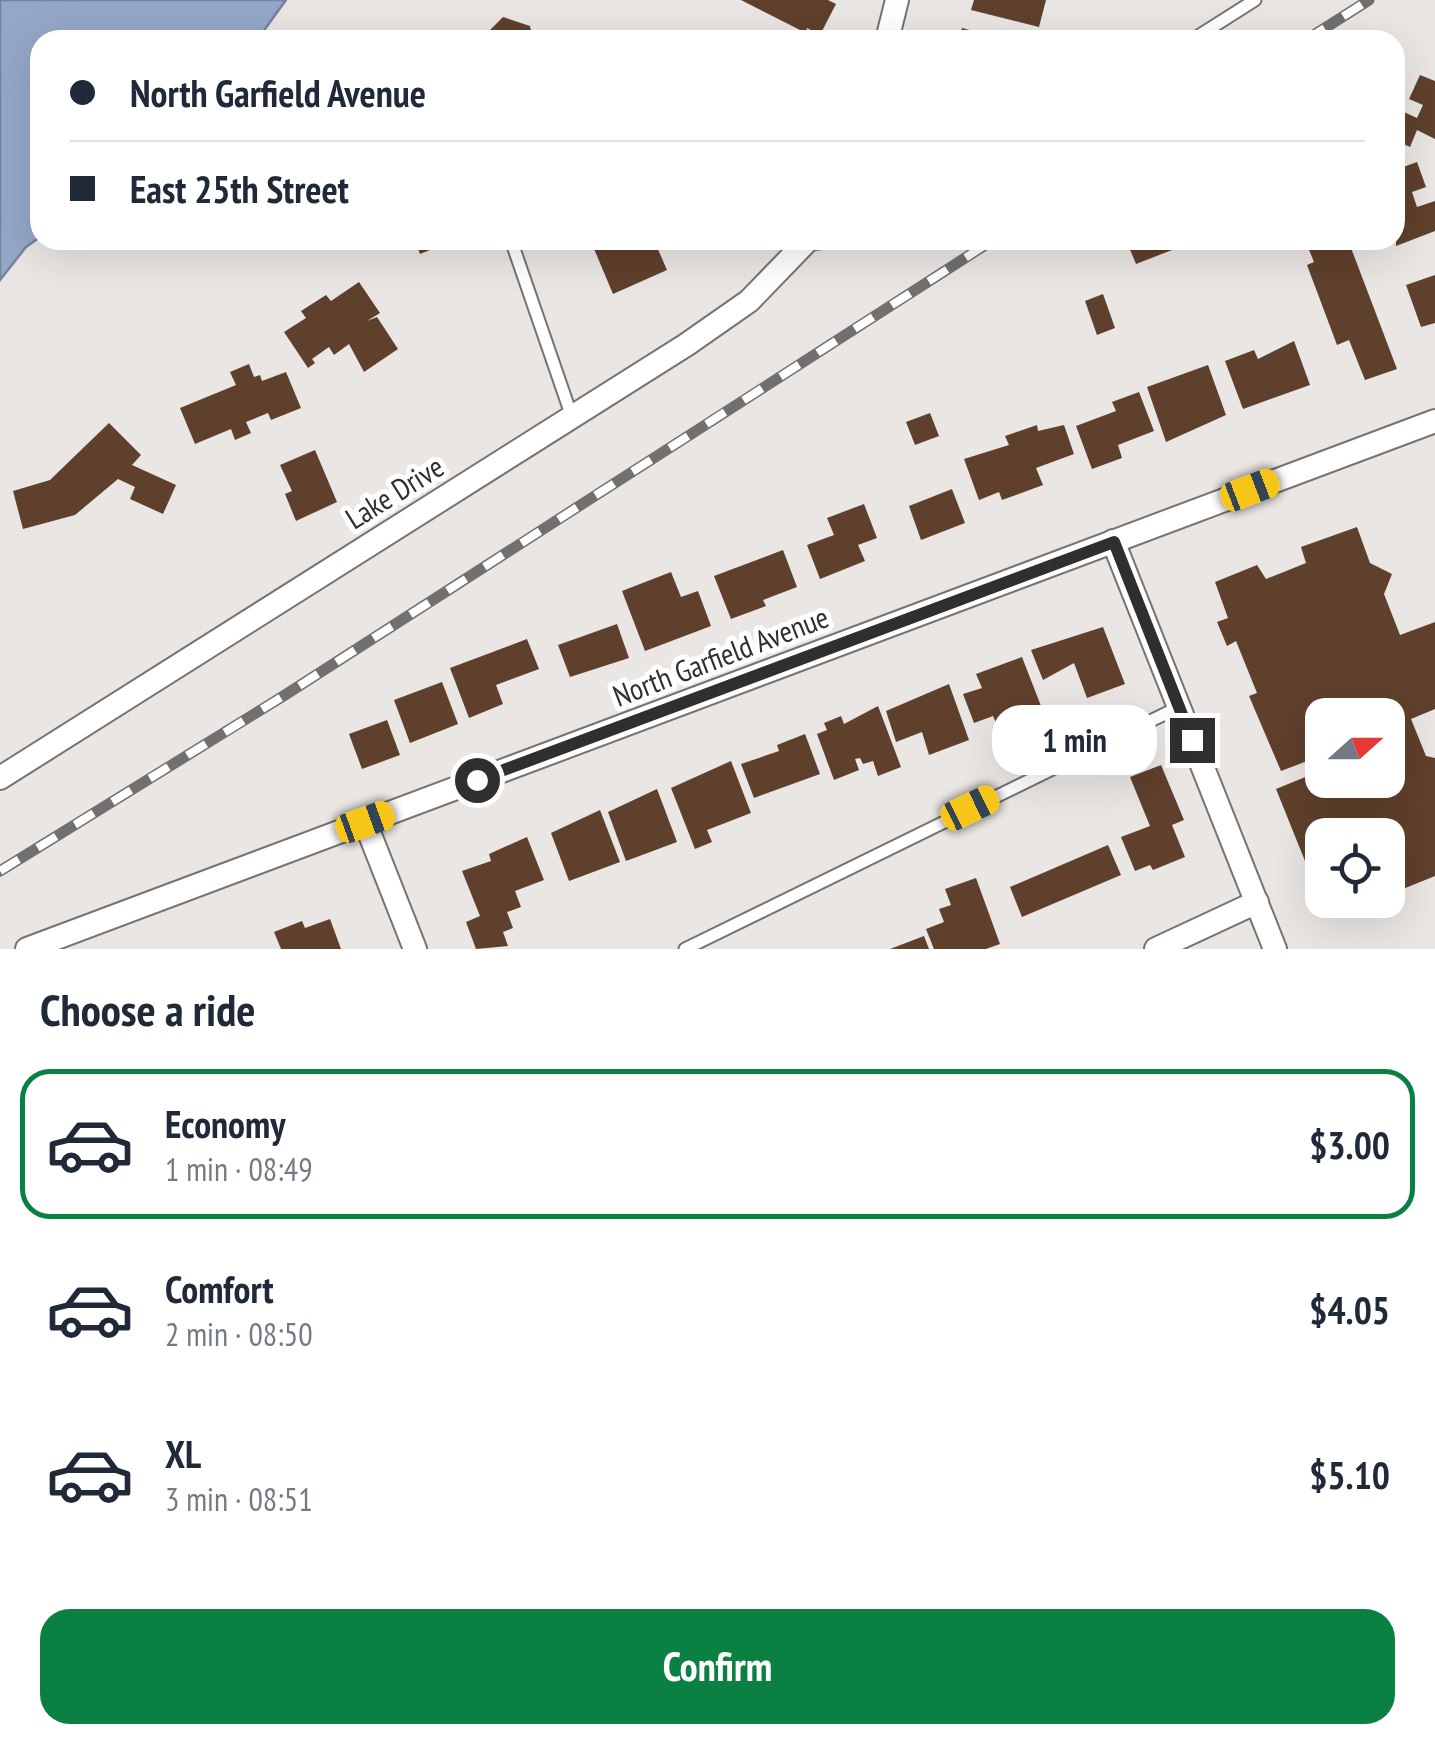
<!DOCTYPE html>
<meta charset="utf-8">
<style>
:root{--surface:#fff;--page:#f2f2f3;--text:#1f2937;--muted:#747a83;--line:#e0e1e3;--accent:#0b8043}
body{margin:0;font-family:"PT Sans Narrow",sans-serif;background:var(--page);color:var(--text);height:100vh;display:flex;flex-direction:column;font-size:38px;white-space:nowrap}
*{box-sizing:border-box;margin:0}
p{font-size:32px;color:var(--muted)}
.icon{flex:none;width:55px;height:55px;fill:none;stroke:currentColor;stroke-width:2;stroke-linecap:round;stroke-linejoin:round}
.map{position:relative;height:949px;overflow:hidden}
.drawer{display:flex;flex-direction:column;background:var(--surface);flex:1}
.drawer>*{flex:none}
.top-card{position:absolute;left:30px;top:30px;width:1375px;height:220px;border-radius:30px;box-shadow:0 10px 40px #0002;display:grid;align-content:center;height:220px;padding:0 40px;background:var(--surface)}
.needle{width:65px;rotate:69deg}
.tools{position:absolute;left:1305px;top:698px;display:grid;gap:20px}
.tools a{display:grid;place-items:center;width:100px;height:100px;border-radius:20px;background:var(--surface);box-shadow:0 10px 40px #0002;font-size:50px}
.end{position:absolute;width:45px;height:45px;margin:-22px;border:12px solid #302f2e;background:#fff;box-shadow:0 0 0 5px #fff}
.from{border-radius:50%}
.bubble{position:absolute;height:70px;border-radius:30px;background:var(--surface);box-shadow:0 10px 40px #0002;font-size:32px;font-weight:800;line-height:70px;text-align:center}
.car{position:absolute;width:30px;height:60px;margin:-30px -15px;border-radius:12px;box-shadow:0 0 8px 2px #0007;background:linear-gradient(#f5c518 24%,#345 0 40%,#f5c518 0 76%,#345 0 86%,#f5c518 0)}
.top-card b{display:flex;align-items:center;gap:35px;height:95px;font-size:38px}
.top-card b+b{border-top:2px solid var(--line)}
.top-card i{width:25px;height:25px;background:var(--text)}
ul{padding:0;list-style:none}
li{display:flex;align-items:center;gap:30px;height:150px;margin:0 20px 15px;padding:0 20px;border:5px solid transparent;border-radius:30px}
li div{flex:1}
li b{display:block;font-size:38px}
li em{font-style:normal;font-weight:800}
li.on{border-color:var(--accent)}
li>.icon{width:90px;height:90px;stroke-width:1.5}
h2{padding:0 40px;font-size:45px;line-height:120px}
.cta{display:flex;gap:20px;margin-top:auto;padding:20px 40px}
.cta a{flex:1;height:115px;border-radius:30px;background:var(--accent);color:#fff;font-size:40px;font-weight:800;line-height:115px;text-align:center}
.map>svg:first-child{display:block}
.water{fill:#94a7c8;stroke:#76839a;stroke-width:2.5}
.building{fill:#5f402c;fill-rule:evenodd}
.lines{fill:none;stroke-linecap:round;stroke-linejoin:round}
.service-casing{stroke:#767370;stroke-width:15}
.minor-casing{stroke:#767370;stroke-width:26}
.service{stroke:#fff;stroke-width:11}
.minor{stroke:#fff;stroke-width:22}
.rail-casing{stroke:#72706e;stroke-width:11}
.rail{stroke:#fff;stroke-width:8;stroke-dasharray:22;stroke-linecap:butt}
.route{stroke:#302f2e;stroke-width:12}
.labels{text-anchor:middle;stroke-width:10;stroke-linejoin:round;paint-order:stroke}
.street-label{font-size:30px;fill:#302f2e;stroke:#fff}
</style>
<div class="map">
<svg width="1435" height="949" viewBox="0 0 1435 949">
<rect width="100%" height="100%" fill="#eae6e4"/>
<!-- water -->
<path class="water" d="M0,0H286L257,40H40V237L26,247L0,280Z"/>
<!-- building -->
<g class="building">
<path d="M741,0H828L836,4L820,35L807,28L806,33Z"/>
<path d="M974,0H1046L1039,27L971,10Z"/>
<path d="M503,17L530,26L533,40H480Z"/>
<path d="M962,28L1003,39V40H959Z"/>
<path d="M1420,75L1435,81V139L1417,130L1410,147L1395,140V108L1417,118L1423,105L1409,99Z"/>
<path d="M1417,162L1426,187L1412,192L1417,207L1435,201V231L1396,246L1395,170Z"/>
<path d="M415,240H455L420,254Z"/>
<path d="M602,240H654L667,270L613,294L592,244Z"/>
<path d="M1126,240H1169L1172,250L1136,264Z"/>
<path d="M1305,240H1348L1397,369L1365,380L1349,340L1337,345L1307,265L1314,262Z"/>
<path d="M1435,275V323L1421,327L1406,285Z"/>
<path d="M359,282L380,313L367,321L377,317L398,349L364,372L349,344L334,355L329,347L312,359L315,363L308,368L284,332L306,318L301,311L326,295L331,301Z"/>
<path d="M1103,294L1115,328L1097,335L1085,301Z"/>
<path d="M1294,341L1310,385L1243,409L1225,361L1254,350L1258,359Z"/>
<path d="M249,364L254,377L260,375L262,381L286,372L301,408L271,420L268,413L246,422L251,433L235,440L231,429L195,444L180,408L236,385L230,372Z"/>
<path d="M1208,365L1226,415L1166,442L1147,387Z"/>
<path d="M1139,392L1154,431L1118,445L1122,458L1092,469L1076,426L1116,411L1112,402Z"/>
<path d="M930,413L939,436L915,445L906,422Z"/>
<path d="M109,423L141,455L132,465L176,485L163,514L130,499L135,487L118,479L75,515L23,529L13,491L50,480Z"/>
<path d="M1037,425L1038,431L1064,425L1074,454L1036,468L1043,485L1002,500L999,492L979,500L964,459L1009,445L1005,436Z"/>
<path d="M315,450L337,502L296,521L285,494L292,491L280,465Z"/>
<path d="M952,489L965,523L921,540L909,506Z"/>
<path d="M864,504L877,538L858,545L865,561L820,579L807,545L834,535L827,518Z"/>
<path d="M1357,527L1370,563L1392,574L1384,594L1400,635L1435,622V709L1411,719L1426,756L1435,758V876L1388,895V835H1322V900H1355L1326,913L1276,789L1320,771L1315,758L1281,771L1249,696L1257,693L1236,641L1227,646L1217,622L1228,618L1215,582L1257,565L1266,579L1306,563L1301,547ZM1322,715H1388V780H1322Z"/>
<path d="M783,550L797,587L763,600L766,606L731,619L714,576Z"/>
<path d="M671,572L681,597L698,591L711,626L645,651L622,591Z"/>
<path d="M617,624L629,658L570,677L558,645Z"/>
<path d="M1103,627L1125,684L1087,698L1074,663L1043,680L1031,650Z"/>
<path d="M527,639L539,669L496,685L503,704L469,718L450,668Z"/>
<path d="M1022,657L1041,706L996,723L993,716L974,723L963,694L982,688L976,674Z"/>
<path d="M442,682L458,724L410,743L394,700Z"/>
<path d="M949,684L969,740L929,755L922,732L896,742L886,711Z"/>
<path d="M878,706L901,767L878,776L873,761L863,764L860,758L855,759L859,770L834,780L817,734L827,730L824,723L841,716L844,724Z"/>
<path d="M387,720L400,755L362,769L349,734Z"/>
<path d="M805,734L820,774L754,798L741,764L779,751L777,745Z"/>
<path d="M731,761L751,813L707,830L712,842L695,849L671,788Z"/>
<path d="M1161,765L1184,820L1172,825L1185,857L1153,870L1150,865L1135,871L1121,837L1150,826L1130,777Z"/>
<path d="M657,789L677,842L626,861L608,812Z"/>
<path d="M600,810L620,862L569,881L551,833Z"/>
<path d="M527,837L544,880L515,891L521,907L507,912L513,928L503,932L508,946L476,949L466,922L480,916L462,871L491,861L489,854Z"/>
<path d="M1108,845L1121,875L1022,917L1010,887Z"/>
<path d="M976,878L1000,944L986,949H934L926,929L944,922L939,909L951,905L945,889Z"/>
<path d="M330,919L341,949H281L274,932L302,921L305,928Z"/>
<path d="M924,936L929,949H890Z"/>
</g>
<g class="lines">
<defs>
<g id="service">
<path d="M1192,40L1255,0"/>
<path d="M511,240L572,417"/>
<path d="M805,245L839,240"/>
<path d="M685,949L1179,707"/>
</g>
<g id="minor">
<path d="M887,40L897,0"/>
<path d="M1113,541L1275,949"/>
<path d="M0,778L686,345L749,301L808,240"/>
<path d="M365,822L415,949"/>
<path d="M27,949L1435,421"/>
<path d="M1156,949L1257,902"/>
</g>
</defs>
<!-- service casing -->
<use href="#service" class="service-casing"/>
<!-- minor casing -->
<use href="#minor" class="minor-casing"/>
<!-- service -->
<use href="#service" class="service"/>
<!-- minor -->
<use href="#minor" class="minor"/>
<defs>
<g id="rail">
<path d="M1306,40L1369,0"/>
<path d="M0,871L285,695L993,240"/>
</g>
</defs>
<!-- rail casing -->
<use href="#rail" class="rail-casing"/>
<!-- rail -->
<use href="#rail" class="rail"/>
</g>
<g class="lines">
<!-- route -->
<path class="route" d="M477,780L1114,542L1192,740"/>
</g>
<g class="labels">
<!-- street labels -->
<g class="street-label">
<text transform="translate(395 493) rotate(-32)" y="10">Lake Drive</text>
<text transform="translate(721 657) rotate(-21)" y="10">North Garfield Avenue</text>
</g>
</g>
</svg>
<div class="tools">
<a><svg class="needle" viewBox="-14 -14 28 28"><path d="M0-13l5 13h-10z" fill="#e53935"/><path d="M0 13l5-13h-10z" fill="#747a83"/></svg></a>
<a><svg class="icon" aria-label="locate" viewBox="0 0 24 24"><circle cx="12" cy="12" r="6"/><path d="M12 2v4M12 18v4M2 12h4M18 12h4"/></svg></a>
</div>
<i class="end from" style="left:477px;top:780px"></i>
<i class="end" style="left:1192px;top:740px"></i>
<div class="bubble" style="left:992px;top:705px;width:165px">1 min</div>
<i class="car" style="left:1250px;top:490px;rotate:69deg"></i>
<i class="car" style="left:970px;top:808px;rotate:64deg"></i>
<i class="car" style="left:365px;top:822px;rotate:70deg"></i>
<div class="top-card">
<b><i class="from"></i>North Garfield Avenue</b>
<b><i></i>East 25th Street</b>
</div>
</div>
<section class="drawer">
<h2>Choose a ride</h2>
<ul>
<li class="on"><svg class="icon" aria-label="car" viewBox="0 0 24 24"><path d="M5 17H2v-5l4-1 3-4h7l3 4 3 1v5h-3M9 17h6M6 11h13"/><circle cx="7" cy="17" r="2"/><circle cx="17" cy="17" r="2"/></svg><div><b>Economy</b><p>1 min · 08:49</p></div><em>$3.00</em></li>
<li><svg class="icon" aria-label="car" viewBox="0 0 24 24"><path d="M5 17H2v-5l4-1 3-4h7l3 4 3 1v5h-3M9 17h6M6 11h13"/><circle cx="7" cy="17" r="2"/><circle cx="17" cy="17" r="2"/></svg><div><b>Comfort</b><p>2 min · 08:50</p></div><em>$4.05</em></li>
<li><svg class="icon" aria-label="car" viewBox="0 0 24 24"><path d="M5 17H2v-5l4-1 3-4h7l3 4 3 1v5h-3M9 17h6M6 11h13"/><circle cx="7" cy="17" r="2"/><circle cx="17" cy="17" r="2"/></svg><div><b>XL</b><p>3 min · 08:51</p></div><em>$5.10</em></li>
</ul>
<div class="cta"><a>Confirm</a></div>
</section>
